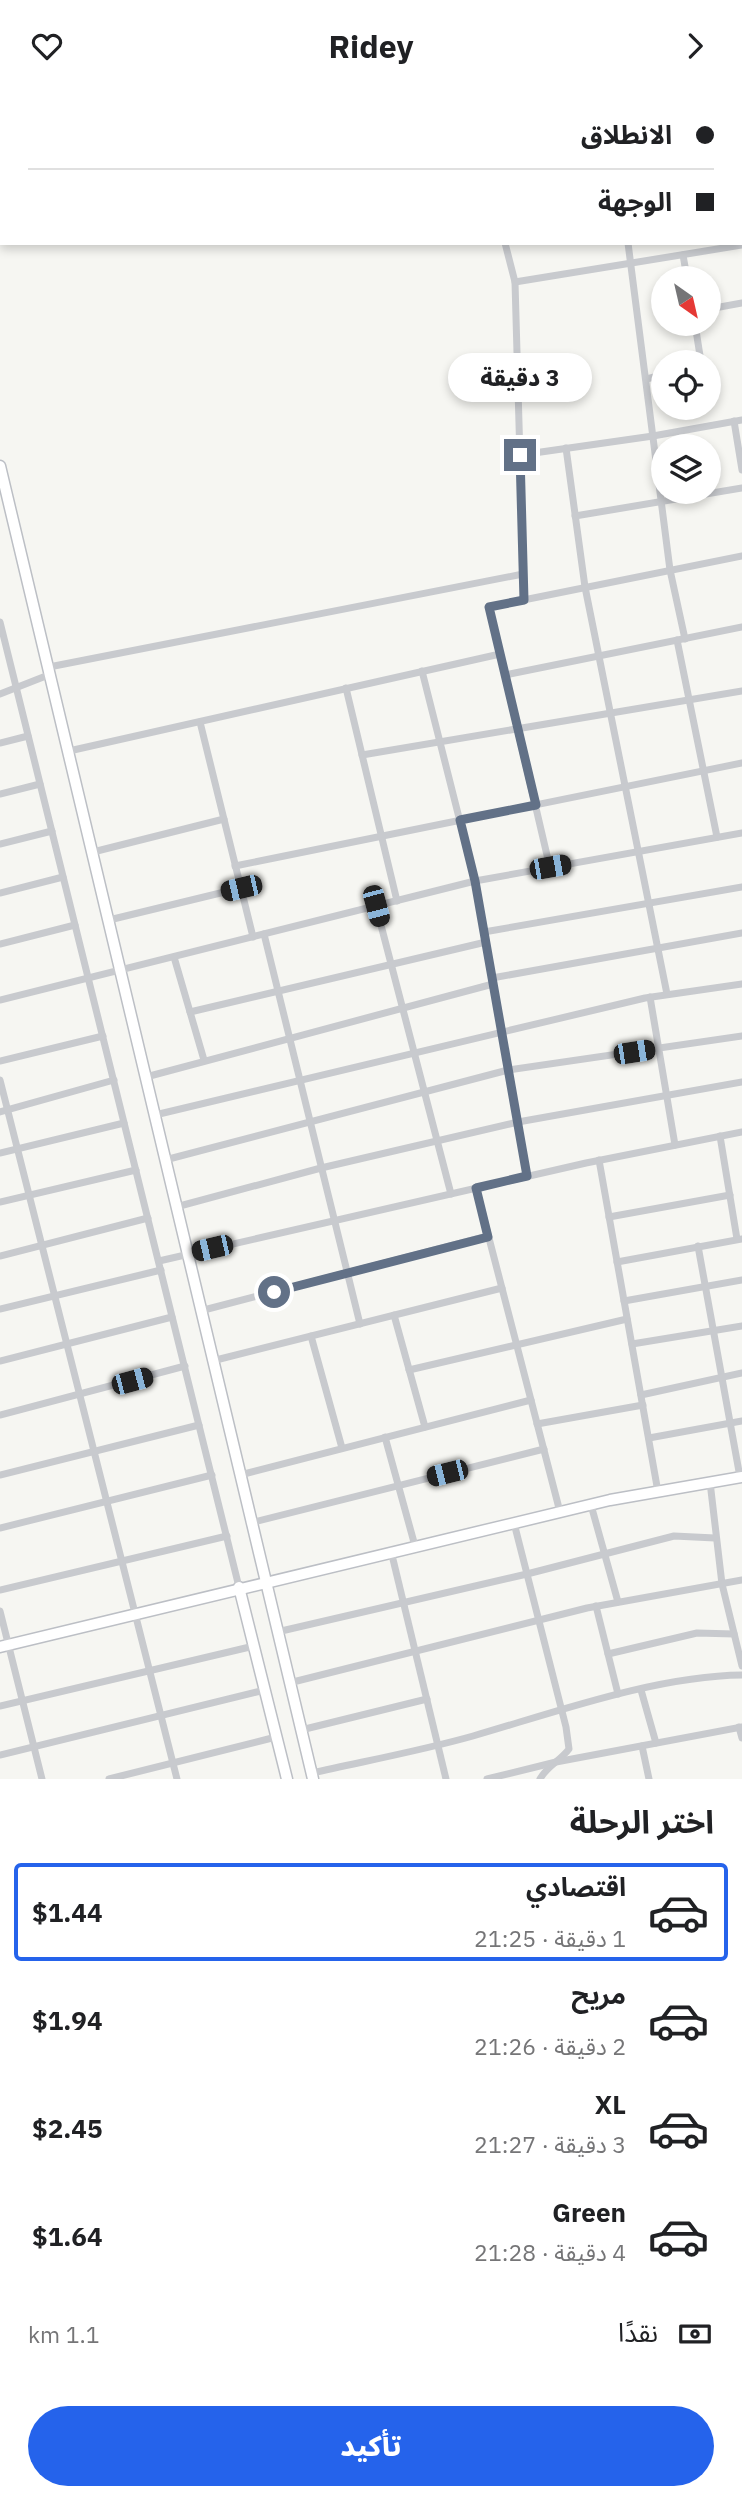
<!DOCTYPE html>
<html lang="ar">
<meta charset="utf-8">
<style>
:root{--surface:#fff;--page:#f6f6f6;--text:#202124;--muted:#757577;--line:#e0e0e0;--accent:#2563eb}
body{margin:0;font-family:"IBM Plex Sans","Noto Sans Arabic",sans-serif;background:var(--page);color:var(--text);direction:rtl;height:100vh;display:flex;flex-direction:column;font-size:26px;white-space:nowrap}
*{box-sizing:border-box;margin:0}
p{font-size:23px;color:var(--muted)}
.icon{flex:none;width:38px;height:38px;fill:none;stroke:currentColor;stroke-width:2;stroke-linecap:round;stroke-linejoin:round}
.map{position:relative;height:1688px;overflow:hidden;direction:ltr}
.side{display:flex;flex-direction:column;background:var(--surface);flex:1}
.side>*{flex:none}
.top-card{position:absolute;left:0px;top:0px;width:742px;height:154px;box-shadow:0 4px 10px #0003;direction:rtl;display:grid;align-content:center;height:154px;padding:0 28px;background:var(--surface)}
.needle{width:46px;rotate:146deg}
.buttons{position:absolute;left:651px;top:175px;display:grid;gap:14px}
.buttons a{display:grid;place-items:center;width:70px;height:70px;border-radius:50%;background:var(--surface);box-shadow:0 4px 10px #0003;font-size:35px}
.end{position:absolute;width:32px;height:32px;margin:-16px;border:9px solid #627187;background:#fff;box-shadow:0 0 0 4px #fff}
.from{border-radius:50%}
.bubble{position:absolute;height:49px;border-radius:24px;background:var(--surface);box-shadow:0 4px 10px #0003;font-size:23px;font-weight:800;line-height:49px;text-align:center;direction:rtl}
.car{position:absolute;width:21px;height:42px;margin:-21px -10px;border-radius:9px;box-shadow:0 0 5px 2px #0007;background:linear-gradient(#222 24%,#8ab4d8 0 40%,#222 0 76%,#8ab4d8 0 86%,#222 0)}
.top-card b{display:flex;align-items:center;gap:24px;height:66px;font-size:26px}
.top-card b+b{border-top:2px solid var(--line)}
.top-card i{width:18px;height:18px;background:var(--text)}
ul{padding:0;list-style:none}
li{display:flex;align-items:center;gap:21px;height:98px;margin:0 14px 10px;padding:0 14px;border:4px solid transparent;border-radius:7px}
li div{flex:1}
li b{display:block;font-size:26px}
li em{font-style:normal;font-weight:800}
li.selected{border-color:var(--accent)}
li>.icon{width:63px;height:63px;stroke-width:1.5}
h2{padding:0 28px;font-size:32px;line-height:84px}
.pay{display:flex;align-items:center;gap:18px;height:77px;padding:0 28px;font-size:26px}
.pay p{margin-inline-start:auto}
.cta{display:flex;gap:14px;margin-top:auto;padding:14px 28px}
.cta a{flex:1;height:80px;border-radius:42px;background:var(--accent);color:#fff;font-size:28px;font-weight:800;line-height:80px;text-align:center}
header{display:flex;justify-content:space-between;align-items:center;height:91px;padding:0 28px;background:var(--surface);font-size:32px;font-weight:800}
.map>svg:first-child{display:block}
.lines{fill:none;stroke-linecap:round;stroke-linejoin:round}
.secondary-casing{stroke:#bcbfc5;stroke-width:13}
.street{stroke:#c8cace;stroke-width:7}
.secondary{stroke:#fff;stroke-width:10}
.route{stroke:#627187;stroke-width:9}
</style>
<header><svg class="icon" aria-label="forward" viewBox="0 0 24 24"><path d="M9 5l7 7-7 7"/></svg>Ridey<svg class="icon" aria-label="heart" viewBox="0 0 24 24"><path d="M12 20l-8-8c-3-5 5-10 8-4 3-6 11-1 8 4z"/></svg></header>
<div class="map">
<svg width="742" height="1688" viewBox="0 0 742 1688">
<rect width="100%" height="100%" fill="#f6f6f2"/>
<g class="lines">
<defs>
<g id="secondary">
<path d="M0,375L313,1688"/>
<path d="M239,1496L287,1688"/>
<path d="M0,1556L610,1409L742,1386"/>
</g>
</defs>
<!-- secondary casing -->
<use href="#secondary" class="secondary-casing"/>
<!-- street -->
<g class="street">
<path d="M473,0V2"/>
<path d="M607,0V2"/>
<path d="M733,0V2"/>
<path d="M740,26H742"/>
<path d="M740,95H742"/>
<path d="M505,152L515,191L524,509"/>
<path d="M628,152L670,479L685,548"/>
<path d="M683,164L687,187"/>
<path d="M515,191L742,154"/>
<path d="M709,218L742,212"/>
<path d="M695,233L701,271"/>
<path d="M646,288L663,284"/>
<path d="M734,330L742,379"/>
<path d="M566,357L585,496L667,903"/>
<path d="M520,364L653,345L742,329"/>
<path d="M575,425L742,397"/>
<path d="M0,531L239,1496"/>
<path d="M677,549L717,746"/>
<path d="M49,576L523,483"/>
<path d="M422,580L475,790L527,1085"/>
<path d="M505,584L742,536"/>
<path d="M346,597L397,810"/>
<path d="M0,603L51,583"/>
<path d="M200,631L253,846"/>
<path d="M0,652L28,645"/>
<path d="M69,660L500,563"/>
<path d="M362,664L742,600"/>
<path d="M0,703L40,693"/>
<path d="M0,753L52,740"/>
<path d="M93,761L224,728"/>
<path d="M235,775L742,672"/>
<path d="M550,777L489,516L742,465"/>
<path d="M0,802L63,786"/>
<path d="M376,815L451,1103"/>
<path d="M109,829L241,797"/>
<path d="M484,841L742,796"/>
<path d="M264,843L360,1233"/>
<path d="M0,853L75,834"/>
<path d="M174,866L204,969"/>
<path d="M492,887L742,842"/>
<path d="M650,906L675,1054"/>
<path d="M0,909L475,790L742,742"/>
<path d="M190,921L486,851"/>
<path d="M0,970L103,945"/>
<path d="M146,986L493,893"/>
<path d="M0,989L177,1688"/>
<path d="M0,1021L114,989"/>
<path d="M155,1024L645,907L742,893"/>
<path d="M720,1045L737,1148"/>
<path d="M0,1062L124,1032"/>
<path d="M165,1069L508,979L742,945"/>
<path d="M599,1069L658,1401"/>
<path d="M476,1097L560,1421"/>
<path d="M0,1111L136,1079"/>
<path d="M176,1116L321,1077L518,1031L742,991"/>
<path d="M609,1126L730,1104"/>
<path d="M698,1155L740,1386"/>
<path d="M0,1165L148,1127"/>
<path d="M159,1170L586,1072L742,1041"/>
<path d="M617,1171L742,1148"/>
<path d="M624,1210L742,1189"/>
<path d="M0,1218L161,1179"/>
<path d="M200,1220L488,1145"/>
<path d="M394,1224L425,1336"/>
<path d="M311,1245L342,1357"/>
<path d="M632,1253L742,1235"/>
<path d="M0,1270L172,1226"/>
<path d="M212,1270L502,1197"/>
<path d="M409,1279L627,1228"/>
<path d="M641,1304L742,1282"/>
<path d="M0,1324L185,1275"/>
<path d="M537,1333L643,1314"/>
<path d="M385,1346L415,1455"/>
<path d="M649,1347L742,1330"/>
<path d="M0,1384L199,1334"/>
<path d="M240,1384L531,1309"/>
<path d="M710,1391L722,1493L742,1575"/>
<path d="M591,1414L618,1511"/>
<path d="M250,1432L544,1358"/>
<path d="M514,1432L566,1636L569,1658C560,1670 547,1675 540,1688"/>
<path d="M0,1437L212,1384"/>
<path d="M391,1460L446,1688"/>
<path d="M0,1499L227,1445"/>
<path d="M596,1515L618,1603"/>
<path d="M0,1520L42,1688"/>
<path d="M277,1541L527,1483L674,1445L715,1447"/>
<path d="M608,1563L697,1542L734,1543"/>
<path d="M289,1592L587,1517L742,1489"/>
<path d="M641,1599L656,1652"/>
<path d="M0,1615L254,1555"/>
<path d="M739,1636L742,1647"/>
<path d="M301,1639L427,1608"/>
<path d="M642,1655L649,1688"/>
<path d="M0,1664L265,1599"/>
<path d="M312,1682C365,1670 420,1660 473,1645C556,1621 656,1585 742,1584"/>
<path d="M109,1688L276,1646"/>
<path d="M487,1688L556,1671L742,1636"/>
</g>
<!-- secondary -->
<use href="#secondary" class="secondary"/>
</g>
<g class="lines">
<!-- route -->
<path class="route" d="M274,1201L488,1146L476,1097L527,1085L475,790L460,729L536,714L489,516L524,509L520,364"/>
</g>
</svg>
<div class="buttons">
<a><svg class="needle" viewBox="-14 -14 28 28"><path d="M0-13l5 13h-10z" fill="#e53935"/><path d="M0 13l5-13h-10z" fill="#757577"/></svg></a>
<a><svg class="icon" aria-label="locate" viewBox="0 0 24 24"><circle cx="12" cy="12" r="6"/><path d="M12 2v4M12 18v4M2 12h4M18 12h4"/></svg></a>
<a><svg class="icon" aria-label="layers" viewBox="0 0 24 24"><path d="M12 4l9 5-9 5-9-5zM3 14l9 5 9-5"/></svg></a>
</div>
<i class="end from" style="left:274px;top:1201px"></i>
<i class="end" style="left:520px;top:364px"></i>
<div class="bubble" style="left:448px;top:262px;width:144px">3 دقيقة</div>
<i class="car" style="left:550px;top:776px;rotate:80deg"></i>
<i class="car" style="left:241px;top:797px;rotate:257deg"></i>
<i class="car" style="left:376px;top:815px;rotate:165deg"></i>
<i class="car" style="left:634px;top:961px;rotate:81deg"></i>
<i class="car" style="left:212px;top:1157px;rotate:257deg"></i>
<i class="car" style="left:132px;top:1290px;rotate:75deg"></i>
<i class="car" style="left:447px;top:1382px;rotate:256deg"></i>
<div class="top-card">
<b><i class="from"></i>الانطلاق</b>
<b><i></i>الوجهة</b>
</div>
</div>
<section class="side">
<h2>اختر الرحلة</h2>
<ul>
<li class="selected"><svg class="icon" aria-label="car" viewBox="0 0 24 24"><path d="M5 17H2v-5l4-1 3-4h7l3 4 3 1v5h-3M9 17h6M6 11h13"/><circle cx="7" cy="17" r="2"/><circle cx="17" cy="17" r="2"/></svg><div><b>اقتصادي</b><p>1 دقيقة · 21:25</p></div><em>$1.44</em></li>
<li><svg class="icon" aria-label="car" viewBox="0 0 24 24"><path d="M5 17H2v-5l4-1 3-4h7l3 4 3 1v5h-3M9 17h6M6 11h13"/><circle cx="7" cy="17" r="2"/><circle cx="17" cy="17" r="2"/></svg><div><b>مريح</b><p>2 دقيقة · 21:26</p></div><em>$1.94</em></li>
<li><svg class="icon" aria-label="car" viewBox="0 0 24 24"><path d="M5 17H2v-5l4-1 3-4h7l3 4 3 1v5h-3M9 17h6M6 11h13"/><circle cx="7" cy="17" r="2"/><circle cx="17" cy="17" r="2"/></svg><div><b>XL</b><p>3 دقيقة · 21:27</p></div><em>$2.45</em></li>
<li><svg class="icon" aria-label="car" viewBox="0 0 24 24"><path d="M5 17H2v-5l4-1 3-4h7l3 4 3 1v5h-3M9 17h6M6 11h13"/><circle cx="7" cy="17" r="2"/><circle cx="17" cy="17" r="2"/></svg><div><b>Green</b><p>4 دقيقة · 21:28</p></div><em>$1.64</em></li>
</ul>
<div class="pay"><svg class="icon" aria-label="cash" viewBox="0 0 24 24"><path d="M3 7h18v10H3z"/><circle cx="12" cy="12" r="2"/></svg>نقدًا<p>1.1 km</p></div>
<div class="cta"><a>تأكيد</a></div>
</section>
